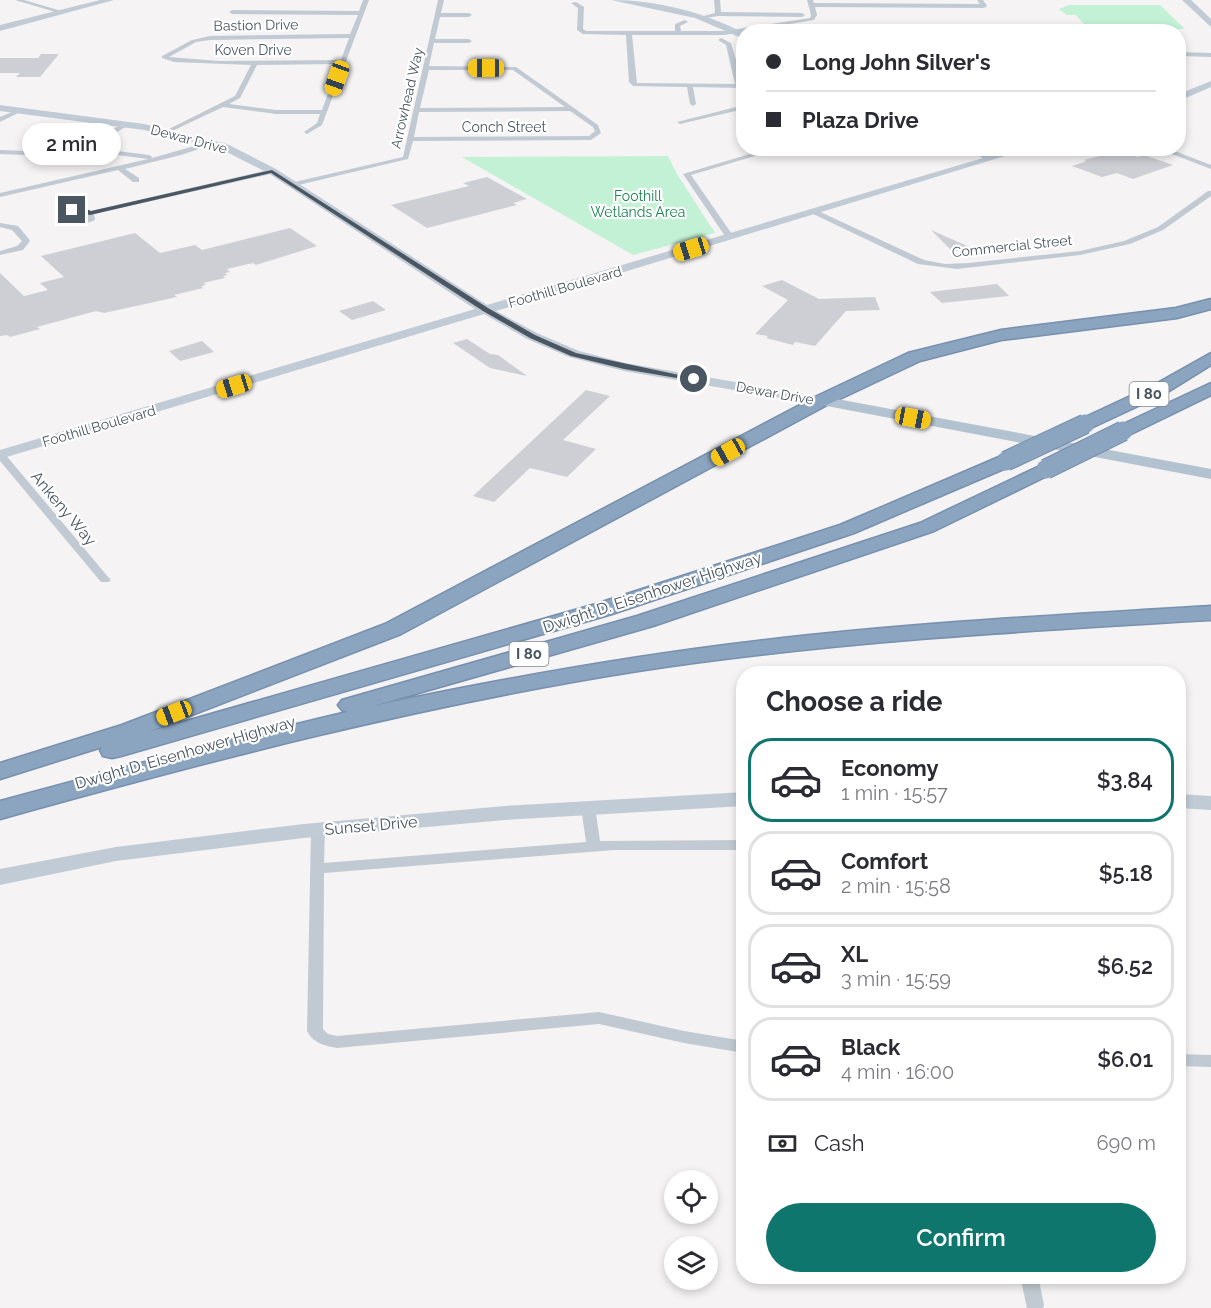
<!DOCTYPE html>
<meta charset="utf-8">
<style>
:root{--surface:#fff;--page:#f2f2f3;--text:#2b2b33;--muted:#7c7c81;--line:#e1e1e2;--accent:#0f766e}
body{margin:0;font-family:Raleway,sans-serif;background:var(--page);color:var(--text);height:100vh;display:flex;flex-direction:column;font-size:22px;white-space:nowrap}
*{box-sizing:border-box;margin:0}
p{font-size:20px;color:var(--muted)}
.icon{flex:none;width:33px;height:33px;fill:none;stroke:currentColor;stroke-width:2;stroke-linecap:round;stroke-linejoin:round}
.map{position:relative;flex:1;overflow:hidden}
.side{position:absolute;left:736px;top:666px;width:450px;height:618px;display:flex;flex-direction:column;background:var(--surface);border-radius:24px;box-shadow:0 3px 9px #0003}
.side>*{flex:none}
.hud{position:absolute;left:736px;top:24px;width:450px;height:132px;border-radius:24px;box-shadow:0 3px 9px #0003;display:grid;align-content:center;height:132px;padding:0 30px;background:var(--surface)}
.tools{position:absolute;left:664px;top:1170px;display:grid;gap:12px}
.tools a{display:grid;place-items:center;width:54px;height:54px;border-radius:50%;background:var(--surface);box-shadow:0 3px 9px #0003;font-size:30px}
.end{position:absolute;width:27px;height:27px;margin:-14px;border:8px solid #4a5661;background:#fff;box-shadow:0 0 0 3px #fff}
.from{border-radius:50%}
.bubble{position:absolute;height:42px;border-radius:21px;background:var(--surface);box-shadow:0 3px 9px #0003;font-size:20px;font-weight:600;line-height:42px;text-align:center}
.car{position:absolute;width:18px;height:36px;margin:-18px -9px;border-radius:8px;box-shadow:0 0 4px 2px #0007;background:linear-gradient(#f5c518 24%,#345 0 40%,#f5c518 0 76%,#345 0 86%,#f5c518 0)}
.hud b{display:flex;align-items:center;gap:21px;height:57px;font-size:22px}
.hud b+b{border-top:2px solid var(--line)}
.hud i{width:15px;height:15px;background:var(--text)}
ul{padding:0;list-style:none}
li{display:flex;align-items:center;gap:18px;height:84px;margin:0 12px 9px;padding:0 18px;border:3px solid var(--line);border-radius:24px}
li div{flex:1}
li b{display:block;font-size:22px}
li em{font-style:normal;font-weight:600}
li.on{border-color:var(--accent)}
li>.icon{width:54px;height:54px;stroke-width:1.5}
h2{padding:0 30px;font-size:27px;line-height:72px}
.pay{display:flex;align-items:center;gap:15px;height:66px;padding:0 30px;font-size:22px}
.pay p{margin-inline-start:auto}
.button{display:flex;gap:12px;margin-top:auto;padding:12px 30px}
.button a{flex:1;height:69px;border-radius:36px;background:var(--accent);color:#fff;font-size:24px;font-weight:600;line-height:69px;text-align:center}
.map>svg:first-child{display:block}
.green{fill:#c3f1d5}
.building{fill:#cdcfd5}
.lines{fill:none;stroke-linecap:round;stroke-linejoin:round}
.highway-casing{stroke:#7690ad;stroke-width:3}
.street{fill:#c1cad2;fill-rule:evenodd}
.secondary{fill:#c1cbd6;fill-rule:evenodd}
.primary{fill:#b3c2d1;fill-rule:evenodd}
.highway{fill:#8ba5c1;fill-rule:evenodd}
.highway-bridge-casing{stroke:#7690ad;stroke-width:21;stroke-linecap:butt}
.highway-bridge{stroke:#8ba5c1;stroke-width:19}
.route{fill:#4a5661}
.labels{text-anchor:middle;stroke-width:4.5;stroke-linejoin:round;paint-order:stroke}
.far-street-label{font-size:14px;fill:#4a5661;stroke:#fff}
.far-park-label{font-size:14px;fill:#17864f;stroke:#fff}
.shield{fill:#fff;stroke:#808990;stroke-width:1.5}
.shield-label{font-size:15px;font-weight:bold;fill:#4a5661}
.street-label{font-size:16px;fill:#4a5661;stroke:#fff}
</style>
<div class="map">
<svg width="1211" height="1308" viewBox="0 0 1211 1308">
<rect width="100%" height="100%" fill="#f5f3f3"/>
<!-- green -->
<g class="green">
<path d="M1069,5H1160L1185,29H1088L1076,15H1067L1059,9Z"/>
<path d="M668,156L677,174L715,233L633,255L462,157Z"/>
</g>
<!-- building -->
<g class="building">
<path d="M41,54H59L40,77H16L20,73H0V58H38Z"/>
<path d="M1122,151L1138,157L1144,155L1173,165L1133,179L1117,173L1102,177L1072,166L1087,161L1083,160Z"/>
<path d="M487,177L527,199L513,203L517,205L427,228L391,205L469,186L463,183Z"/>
<path d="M290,228L317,246L256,265L253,263L227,269L230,272L225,273L227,275L223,276L225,278L203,283L206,285L201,286L203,288L174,295L177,297L104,313L96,311L37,327L40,329L10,337L7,335L0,336V273L24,296L48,290L40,283L64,277L41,256L135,233L160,253L195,245L202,250Z"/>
<path d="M931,230L974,249L952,251Z"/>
<path d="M782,280L819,299L875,297L880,310L846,311L815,346L795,342L793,345L766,338L768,336L755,334L788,300L762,286Z"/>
<path d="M997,284L1009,296L942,303L930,292Z"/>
<path d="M373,301L386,310L352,320L339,311Z"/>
<path d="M467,339L490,354L498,355L527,376L490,368L453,343Z"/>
<path d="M202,341L214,352L180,361L169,351Z"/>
<path d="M586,390L610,396L563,440L596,449L567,477L530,468L494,502L473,496Z"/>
</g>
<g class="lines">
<defs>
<g id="highway">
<path d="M1211,299V309L1177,318L1001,340L920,361L827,405L401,634L148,732L596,604L840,525L999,457H1013L1015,461L1013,465L854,533L612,614L121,756L112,758L103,756L100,750L102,747L0,779V763L122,725L385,624L815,397L908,353L1001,330L1176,308Z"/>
<path d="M1211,353V365L1166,393L1091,428H1079L1076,424L1079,420L1154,385Z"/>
<path d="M1211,383V395L1129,435H1117L1114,431L1117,427Z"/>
<path d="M1046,463L1053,465L1056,469L1053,473L934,531L653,626L373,706C501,679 629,656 758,641C909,623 1060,615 1211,606V620C1020,631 828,642 638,671C422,705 211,760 0,819V801L197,748L347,712L342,710L338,705L342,700L637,616L920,523Z"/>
</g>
</defs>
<!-- highway casing -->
<use href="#highway" class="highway-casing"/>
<!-- street -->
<g class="street">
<path d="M15,0H24L65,12L62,14Z"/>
<path d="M363,0H369L322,125L307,134L304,132L317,123L320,114H276L223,107L170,132L165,131L235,96L251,65L174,62L162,58V56L192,40L210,36L350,34L358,15L232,14L229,12L232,10L359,11ZM349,38L341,60L219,61L169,57L196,42L210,40ZM339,64L322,110H276L229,104L240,98L257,65Z"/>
<path d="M438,0H444L441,13H469L472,15L469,17H440L435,39H469L472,41L469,43H434L429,66L516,67L598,125L601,133L591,140L413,141L408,159L290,187V183L403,157ZM429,70H513L565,107L420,108ZM570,111L593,127L595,131L589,136L414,137L419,112Z"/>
<path d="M714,0H720L721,12L802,13L805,15L802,17L718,16L700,19V17L715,13Z"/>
<path d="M807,0H813L814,3L980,4L977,0H983L987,6L984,8L815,7L817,15L814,20L724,35H632L637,83L735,84L726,45L718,40L721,38L731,43L744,88L693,87L696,104L693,106L690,104L687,87L633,86L629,82L626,35L583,34L577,30L578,8L571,3L576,2L584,7L583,29L586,31H675V24L685,20L688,22L680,26L681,31H724L810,18L811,15Z"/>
<path d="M984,27L1004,32H890L893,30Z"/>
<path d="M1179,52L1211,53V57L1179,56Z"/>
<path d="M744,105V109L680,124L677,122Z"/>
<path d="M17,110L22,111L0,122V117Z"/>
<path d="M123,124L128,125C115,134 91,149 76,142L92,139Z"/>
<path d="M212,141L215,143L214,144L181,155L125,169L139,178V182H133L118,170L0,197V193L148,159L48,146L27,155L0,154V150L26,151L47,142L149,155L151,156L152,158Z"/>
<path d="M770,148H782L691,175L734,237L727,239L683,174Z"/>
<path d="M1156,148H1167L1211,165V169Z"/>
<path d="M272,169L276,171L275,173L94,214L95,220C82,226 70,226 59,216L60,212L76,207L91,211ZM73,212L84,213L88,217L77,220L67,215Z"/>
<path d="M1208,191H1211V196L1163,230L1130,244L1080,255L957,269L918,264L809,212L816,210L924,260L945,264L968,263L1080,251L1124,241L1158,227Z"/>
<path d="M0,223L18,226L29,239L30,241L23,250L0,255V251L17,246L22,241L12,230L0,227Z"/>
<path d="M0,452L4,453L109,578L111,580L109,582H101L0,461Z"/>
<path d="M588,802L593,804L595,807L600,841L744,840V850H614L324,873L323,1029L328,1034L337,1036L599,1012L684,1031L744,1041V1053L684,1043L599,1024L337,1048C324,1045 314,1044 307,1031L311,830L313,827H323L325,830L324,863L586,842L581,807L583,804Z"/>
<path d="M1179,1054L1211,1055V1067L1179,1066Z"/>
<path d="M1020,1276H1038L1044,1305L1043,1308H1027Z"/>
</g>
<!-- secondary -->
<g class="secondary">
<path d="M100,0H114L0,31V25Z"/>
<path d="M611,0C657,0 703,12 744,33V39L695,18Z"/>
<path d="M1182,0H1191L1211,19V27Z"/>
<path d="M1211,81V87L1179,101V94Z"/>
<path d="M0,105L144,124L227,144L276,169L487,305L983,158L963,148H978L993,154L1013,148H1031L496,311L537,333L579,351L625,363L821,397L826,398L828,401L826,404L821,405L624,371L569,357L527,339L484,314L0,459V450L475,309L268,173L219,148L144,130L0,111Z"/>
<path d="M744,792V806L505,820L304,838L116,861L0,885V869L116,847L304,824L505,806Z"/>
<path d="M1179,794L1211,796V810L1179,808Z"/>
</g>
<!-- primary -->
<path class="primary" d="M821,396L1211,469V479L816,404L813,401L816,398Z"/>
<!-- highway -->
<use href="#highway" class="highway"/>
<defs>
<g id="highway-bridge">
<path d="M1006,461L1085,424"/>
<path d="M1046,469L1123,431"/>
</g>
</defs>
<!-- highway-bridge casing -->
<use href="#highway-bridge" class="highway-bridge-casing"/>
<!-- highway-bridge -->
<use href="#highway-bridge" class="highway-bridge"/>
</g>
<!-- route -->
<path class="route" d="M272,170L488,308L535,335L576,353L698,379L694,381L624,369L571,356L530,338L483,311L271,173L90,215L69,210L84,208L91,211Z"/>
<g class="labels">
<!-- far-street labels -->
<g class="far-street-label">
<text transform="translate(256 25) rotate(-1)" y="5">Bastion Drive</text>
<text x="253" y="55">Koven Drive</text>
<text transform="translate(407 98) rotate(-77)" y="5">Arrowhead Way</text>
<text x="504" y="132">Conch Street</text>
<text transform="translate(189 139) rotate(15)" y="5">Dewar Drive</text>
<text transform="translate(1012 246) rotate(-6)" y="5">Commercial Street</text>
<text transform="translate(565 287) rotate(-16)" y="5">Foothill Boulevard</text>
<text transform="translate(775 393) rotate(10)" y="5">Dewar Drive</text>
<text transform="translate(99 426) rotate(-16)" y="5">Foothill Boulevard</text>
</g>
<!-- far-park labels -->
<g class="far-park-label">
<text x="638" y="201">Foothill<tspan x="638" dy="16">Wetlands Area</tspan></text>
</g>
<!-- shield labels -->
<g class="shield">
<rect x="1129.5" y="382" width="39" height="24" rx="4.5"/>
<rect x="509.5" y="642" width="39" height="24" rx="4.5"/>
</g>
<g class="shield-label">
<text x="1149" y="399">I 80</text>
<text x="529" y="659">I 80</text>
</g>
<!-- street labels -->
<g class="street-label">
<text transform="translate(64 508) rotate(50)" y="6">Ankeny Way</text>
<text transform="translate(652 592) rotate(-18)" y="6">Dwight D. Eisenhower Highway</text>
<text transform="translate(185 752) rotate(-16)" y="6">Dwight D. Eisenhower Highway</text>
<text transform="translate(371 825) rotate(-5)" y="6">Sunset Drive</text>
</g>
</g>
</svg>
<div class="tools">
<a><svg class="icon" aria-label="locate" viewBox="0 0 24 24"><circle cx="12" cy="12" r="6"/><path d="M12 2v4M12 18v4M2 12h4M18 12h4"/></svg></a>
<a><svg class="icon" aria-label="layers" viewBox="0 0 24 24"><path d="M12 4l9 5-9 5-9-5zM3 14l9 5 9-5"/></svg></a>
</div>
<i class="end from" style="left:694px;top:379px"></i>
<i class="end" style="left:72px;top:210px"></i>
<div class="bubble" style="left:22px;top:123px;width:99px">2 min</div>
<i class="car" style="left:486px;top:68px;rotate:270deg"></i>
<i class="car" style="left:337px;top:78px;rotate:200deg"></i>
<i class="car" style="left:691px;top:249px;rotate:253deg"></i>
<i class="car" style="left:234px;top:386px;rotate:253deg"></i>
<i class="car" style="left:913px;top:418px;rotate:101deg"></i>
<i class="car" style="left:728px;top:452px;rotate:241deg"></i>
<i class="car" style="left:174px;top:713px;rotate:249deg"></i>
<div class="hud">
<b><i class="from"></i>Long John Silver's</b>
<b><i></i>Plaza Drive</b>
</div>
<section class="side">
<h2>Choose a ride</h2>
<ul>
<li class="on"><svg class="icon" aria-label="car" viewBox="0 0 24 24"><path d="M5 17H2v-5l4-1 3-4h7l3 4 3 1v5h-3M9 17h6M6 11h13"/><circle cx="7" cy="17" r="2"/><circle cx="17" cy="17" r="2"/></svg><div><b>Economy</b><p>1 min · 15:57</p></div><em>$3.84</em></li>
<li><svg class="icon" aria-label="car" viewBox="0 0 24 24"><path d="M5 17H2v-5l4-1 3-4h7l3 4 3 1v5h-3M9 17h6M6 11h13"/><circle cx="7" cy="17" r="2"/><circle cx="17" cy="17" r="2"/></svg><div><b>Comfort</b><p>2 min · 15:58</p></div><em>$5.18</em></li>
<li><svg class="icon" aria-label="car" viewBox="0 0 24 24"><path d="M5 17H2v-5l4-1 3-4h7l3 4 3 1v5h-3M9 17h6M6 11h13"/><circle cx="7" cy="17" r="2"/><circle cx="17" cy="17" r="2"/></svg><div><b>XL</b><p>3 min · 15:59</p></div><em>$6.52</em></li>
<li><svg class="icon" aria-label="car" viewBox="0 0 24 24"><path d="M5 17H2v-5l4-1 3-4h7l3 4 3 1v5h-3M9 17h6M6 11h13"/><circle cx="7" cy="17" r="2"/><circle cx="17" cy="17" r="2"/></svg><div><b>Black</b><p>4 min · 16:00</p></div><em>$6.01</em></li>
</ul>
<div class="pay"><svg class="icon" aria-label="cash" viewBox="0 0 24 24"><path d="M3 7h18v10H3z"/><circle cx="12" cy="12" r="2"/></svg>Cash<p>690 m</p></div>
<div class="button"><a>Confirm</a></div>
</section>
</div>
